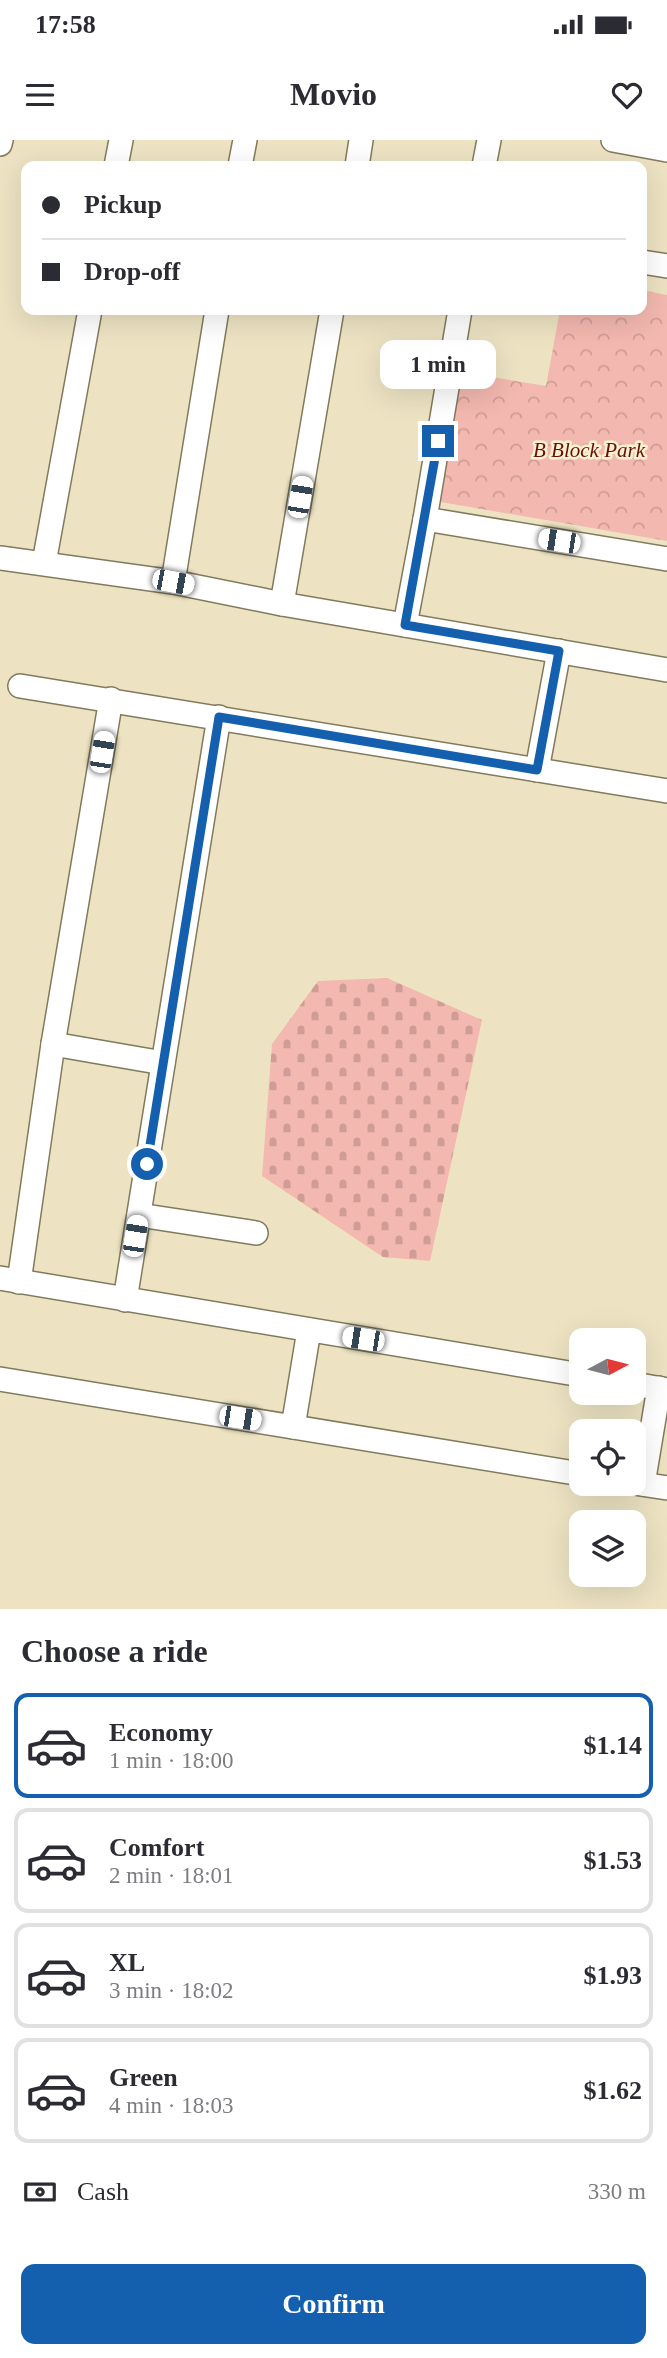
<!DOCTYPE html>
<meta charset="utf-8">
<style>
:root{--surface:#fff;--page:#f2f2f3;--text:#2b2b33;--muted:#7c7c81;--line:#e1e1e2;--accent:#1460af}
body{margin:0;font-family:"Times New Roman",serif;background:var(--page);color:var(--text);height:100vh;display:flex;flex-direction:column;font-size:26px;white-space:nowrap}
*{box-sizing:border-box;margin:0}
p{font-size:23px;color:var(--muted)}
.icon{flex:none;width:38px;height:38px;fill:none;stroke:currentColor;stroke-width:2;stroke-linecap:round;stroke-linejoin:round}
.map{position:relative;height:1469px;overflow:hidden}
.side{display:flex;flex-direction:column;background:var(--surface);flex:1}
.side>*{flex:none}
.top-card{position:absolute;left:21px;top:21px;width:626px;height:154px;border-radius:14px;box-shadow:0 7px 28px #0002;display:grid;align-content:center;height:154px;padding:0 21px;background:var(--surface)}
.needle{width:46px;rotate:83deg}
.fabs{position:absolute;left:569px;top:1188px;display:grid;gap:14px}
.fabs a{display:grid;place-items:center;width:77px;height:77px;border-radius:14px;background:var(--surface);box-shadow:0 7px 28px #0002;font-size:35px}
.end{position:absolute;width:32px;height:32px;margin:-16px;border:9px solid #1460af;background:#fff;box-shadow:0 0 0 4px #fff}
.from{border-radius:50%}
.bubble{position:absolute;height:49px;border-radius:14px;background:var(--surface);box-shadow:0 7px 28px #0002;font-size:23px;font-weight:800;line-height:49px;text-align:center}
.car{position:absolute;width:21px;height:42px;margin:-21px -10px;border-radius:9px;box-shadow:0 0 5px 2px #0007;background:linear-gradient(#fff 24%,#345 0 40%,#fff 0 76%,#345 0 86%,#fff 0)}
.top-card b{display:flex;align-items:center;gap:24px;height:66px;font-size:26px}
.top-card b+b{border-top:2px solid var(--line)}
.top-card i{width:18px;height:18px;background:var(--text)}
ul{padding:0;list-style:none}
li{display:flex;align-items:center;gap:21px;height:105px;margin:0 14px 10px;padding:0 7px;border:4px solid var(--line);border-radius:14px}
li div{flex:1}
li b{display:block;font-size:26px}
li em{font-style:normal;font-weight:800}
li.current{border-color:var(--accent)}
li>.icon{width:63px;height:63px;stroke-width:1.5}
h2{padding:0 21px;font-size:32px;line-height:84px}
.pay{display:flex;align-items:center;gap:18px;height:77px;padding:0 21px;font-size:26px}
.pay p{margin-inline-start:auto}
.action{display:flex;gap:14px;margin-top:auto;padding:14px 21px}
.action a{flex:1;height:80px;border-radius:14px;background:var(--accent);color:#fff;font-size:28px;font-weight:800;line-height:80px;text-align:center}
.status{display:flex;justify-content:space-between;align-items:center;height:49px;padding:0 35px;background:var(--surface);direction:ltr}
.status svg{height:19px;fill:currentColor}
header{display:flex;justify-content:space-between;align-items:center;height:91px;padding:0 21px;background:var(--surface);font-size:32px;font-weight:800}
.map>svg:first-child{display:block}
.cemetery{fill:url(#cemetery-stones)}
.park{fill:url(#park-crowns)}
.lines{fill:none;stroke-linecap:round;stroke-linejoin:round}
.minor-casing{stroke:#827a5c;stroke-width:26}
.minor{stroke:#fff;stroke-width:23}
.route{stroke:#1460af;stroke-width:9}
.labels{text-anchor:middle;stroke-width:5;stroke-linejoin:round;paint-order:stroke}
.park-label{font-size:21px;font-style:italic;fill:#68100a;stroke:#faf1d0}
</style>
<div class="status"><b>17:58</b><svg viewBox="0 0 49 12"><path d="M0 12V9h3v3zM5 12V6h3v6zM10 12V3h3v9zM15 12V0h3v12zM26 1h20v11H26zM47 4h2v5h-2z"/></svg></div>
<header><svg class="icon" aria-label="menu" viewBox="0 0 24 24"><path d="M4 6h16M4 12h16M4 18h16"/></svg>Movio<svg class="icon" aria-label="heart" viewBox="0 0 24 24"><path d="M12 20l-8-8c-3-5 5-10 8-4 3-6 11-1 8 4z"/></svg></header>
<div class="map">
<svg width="667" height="1469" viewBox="0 0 667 1469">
<defs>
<pattern id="cemetery-stones" width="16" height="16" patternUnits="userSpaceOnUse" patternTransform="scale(1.75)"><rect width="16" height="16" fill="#f3b8af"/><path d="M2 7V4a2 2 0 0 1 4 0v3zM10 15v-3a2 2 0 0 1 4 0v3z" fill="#cf9d95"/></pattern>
<pattern id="park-crowns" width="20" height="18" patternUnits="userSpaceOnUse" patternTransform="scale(1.75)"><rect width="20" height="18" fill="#f3b8af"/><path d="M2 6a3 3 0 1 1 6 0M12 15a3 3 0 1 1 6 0" fill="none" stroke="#cf9d95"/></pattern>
</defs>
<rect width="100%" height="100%" fill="#ede3c3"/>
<!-- cemetery -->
<path class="cemetery" d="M387,838L482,880L430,1121L383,1117L262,1036L272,904L318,841Z"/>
<!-- park -->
<path class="park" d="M642,150L667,155V401L435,361L455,231L546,246L560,170H642Z"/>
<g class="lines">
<defs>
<g id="minor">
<path d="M613,0L667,10"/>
<path d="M0,4L1,0"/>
<path d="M116,26L121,0"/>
<path d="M240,26L245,0"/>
<path d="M357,26L361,0"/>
<path d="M484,26L489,0"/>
<path d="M642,122L667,126"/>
<path d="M425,379L667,419"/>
<path d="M0,418L173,442L282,464L667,530"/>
<path d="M44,423L90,170"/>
<path d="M173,442L217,170"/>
<path d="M282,464L332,170"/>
<path d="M405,485L425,379L460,170"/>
<path d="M20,546L667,651"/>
<path d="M537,630L559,511"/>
<path d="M53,904L163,923"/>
<path d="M139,1075L256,1093"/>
<path d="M0,1138L581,1235"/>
<path d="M19,1142L53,904L111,559"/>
<path d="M125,1160L219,577"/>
<path d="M0,1239L581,1334"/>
<path d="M634,1244L667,1250"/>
<path d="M293,1287L309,1190"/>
<path d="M634,1343L667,1348"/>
<path d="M643,1344L659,1248"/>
</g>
</defs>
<!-- minor casing -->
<use href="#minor" class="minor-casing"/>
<!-- minor -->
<use href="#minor" class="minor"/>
</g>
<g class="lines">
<!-- route -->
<path class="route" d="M147,1024L219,577L537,630L559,511L405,485L438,301"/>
</g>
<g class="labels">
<!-- park labels -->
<g class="park-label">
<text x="589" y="317">B Block Park</text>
</g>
</g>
</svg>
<div class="fabs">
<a><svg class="needle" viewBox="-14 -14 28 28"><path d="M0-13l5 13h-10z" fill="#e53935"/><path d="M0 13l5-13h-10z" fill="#7c7c81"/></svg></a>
<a><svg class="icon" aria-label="locate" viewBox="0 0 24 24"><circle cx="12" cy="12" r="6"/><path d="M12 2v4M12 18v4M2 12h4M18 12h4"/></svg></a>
<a><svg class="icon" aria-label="layers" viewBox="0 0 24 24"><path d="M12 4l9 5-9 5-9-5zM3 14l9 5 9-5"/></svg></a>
</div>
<i class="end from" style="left:147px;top:1024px"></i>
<i class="end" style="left:438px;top:301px"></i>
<div class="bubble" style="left:380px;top:200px;width:116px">1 min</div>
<i class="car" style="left:300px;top:357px;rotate:10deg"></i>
<i class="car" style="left:559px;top:401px;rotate:279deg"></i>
<i class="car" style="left:173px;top:442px;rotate:101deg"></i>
<i class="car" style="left:102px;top:612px;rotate:9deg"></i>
<i class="car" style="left:135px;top:1096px;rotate:9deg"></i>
<i class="car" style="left:363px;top:1199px;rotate:279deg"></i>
<i class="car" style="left:240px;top:1278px;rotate:99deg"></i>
<div class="top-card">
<b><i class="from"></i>Pickup</b>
<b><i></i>Drop-off</b>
</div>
</div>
<section class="side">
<h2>Choose a ride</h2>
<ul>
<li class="current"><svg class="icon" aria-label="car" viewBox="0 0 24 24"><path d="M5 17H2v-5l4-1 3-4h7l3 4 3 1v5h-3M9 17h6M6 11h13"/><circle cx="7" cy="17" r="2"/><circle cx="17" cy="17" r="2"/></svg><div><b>Economy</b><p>1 min · 18:00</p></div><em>$1.14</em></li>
<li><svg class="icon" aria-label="car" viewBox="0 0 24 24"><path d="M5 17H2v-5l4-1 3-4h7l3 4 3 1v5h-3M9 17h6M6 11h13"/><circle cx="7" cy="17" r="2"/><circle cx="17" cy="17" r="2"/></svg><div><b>Comfort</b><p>2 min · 18:01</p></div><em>$1.53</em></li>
<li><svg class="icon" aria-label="car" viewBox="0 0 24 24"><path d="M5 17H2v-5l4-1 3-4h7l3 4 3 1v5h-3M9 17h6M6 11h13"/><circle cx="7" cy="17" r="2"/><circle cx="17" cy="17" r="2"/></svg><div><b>XL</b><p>3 min · 18:02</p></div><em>$1.93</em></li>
<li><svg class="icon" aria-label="car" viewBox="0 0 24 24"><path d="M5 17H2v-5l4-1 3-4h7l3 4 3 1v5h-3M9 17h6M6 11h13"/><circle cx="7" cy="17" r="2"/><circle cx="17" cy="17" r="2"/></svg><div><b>Green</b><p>4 min · 18:03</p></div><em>$1.62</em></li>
</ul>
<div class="pay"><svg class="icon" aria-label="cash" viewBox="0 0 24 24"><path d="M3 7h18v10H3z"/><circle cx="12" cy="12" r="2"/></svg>Cash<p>330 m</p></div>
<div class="action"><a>Confirm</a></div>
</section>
